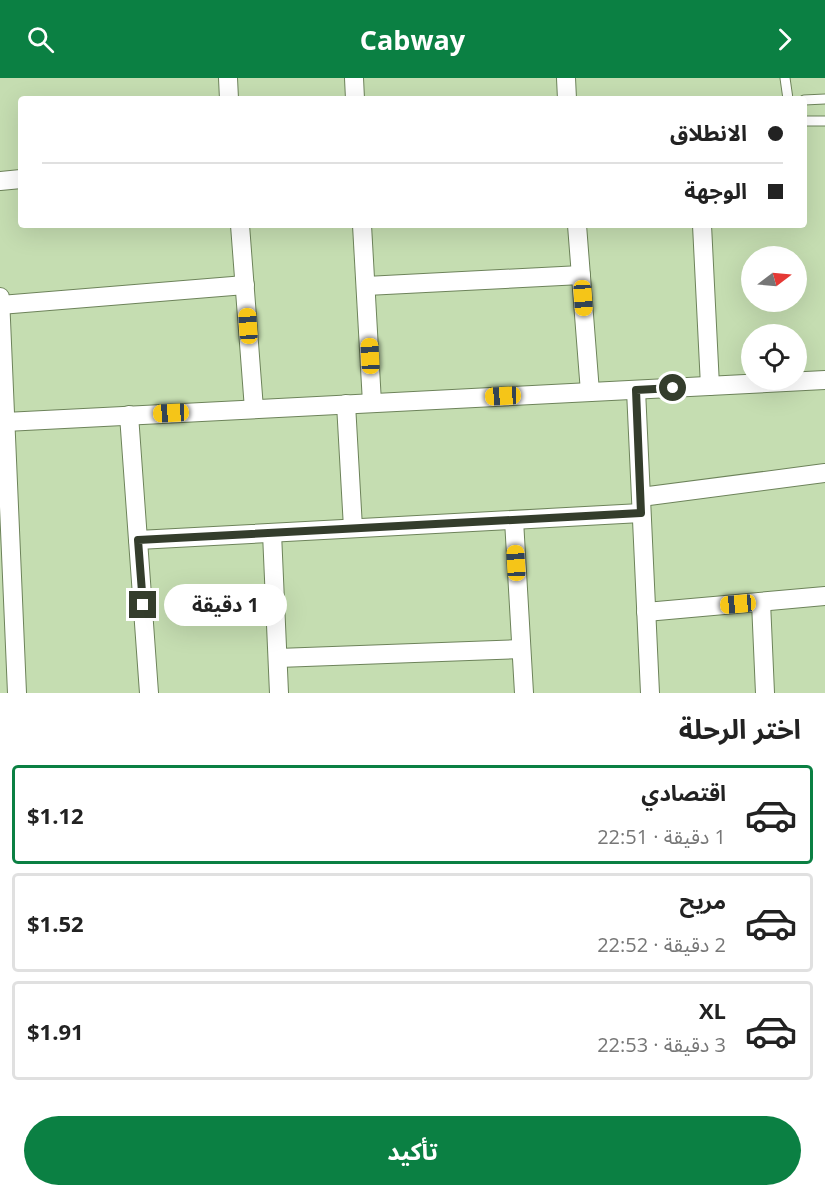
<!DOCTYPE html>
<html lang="ar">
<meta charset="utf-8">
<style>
:root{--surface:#fff;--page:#f6f6f6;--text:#222;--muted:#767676;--line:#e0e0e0;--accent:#0b8043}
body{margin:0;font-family:"Open Sans","Noto Sans Arabic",sans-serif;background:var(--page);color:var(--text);direction:rtl;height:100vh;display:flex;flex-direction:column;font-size:22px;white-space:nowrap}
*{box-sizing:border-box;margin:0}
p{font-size:20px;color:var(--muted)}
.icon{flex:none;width:33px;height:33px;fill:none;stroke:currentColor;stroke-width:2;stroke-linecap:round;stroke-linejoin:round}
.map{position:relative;height:615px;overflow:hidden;direction:ltr}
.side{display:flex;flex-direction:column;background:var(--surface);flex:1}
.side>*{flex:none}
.top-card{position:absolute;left:18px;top:18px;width:789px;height:132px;border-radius:6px;box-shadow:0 6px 24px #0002;direction:rtl;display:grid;align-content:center;height:132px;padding:0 24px;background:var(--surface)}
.needle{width:39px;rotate:74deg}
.controls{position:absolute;left:741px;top:168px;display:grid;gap:12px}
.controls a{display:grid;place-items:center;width:66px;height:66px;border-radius:50%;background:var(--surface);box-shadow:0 6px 24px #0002;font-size:30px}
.end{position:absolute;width:27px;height:27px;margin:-14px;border:8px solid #343d2c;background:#fff;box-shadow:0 0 0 3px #fff}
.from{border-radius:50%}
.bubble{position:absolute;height:42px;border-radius:21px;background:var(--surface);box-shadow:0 6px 24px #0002;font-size:20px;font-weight:700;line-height:42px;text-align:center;direction:rtl}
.car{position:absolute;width:18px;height:36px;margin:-18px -9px;border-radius:8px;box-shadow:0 0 4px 2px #0007;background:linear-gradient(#f5c518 24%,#345 0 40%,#f5c518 0 76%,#345 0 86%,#f5c518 0)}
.top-card b{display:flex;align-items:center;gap:21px;height:57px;font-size:22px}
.top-card b+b{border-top:2px solid var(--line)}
.top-card i{width:15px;height:15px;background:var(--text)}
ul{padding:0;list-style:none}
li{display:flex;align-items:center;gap:18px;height:99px;margin:0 12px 9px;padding:0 12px;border:3px solid var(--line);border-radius:6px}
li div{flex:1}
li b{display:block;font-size:22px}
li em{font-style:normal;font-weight:700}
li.active{border-color:var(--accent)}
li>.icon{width:54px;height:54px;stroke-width:1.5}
h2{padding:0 24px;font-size:27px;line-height:72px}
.cta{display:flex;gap:12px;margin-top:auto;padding:12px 24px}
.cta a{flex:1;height:69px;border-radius:36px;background:var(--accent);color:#fff;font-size:24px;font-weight:700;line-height:69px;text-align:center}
header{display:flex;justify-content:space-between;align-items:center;height:78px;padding:0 24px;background:var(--accent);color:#fff;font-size:27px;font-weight:700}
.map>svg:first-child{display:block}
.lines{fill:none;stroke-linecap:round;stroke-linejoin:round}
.service-casing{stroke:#6d835a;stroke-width:11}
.minor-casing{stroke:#6d835a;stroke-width:20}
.service{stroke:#fff;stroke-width:9}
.minor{stroke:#fff;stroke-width:18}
.route{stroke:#343d2c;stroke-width:8}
</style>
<header><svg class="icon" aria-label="forward" viewBox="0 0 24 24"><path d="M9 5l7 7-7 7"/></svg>Cabway<svg class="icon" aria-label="search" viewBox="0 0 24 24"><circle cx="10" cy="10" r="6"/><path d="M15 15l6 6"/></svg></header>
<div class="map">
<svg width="825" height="615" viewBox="0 0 825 615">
<rect width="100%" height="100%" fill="#c5ddb1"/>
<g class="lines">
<defs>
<g id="service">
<path d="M785,0L788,21"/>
<path d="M804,22L825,21"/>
<path d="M804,43H825"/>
</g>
<g id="minor">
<path d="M228,0L229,21"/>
<path d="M354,0L355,21"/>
<path d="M566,0L567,21"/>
<path d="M0,103L21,101"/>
<path d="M240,147L254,331"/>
<path d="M362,147L372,325"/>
<path d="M577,147L590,314"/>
<path d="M702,147L710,308"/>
<path d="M366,208L581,197"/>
<path d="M0,219L17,615"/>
<path d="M0,227L245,207"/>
<path d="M636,312L650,615"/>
<path d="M346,326L353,450"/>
<path d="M129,337L149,615"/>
<path d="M5,344L825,302"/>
<path d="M641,419L825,395"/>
<path d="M514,442L524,615"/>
<path d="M272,455L279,615"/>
<path d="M138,462L641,435"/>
<path d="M761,524L765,615"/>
<path d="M646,534L825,518"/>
<path d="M278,580L521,571"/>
</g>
</defs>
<!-- service casing -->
<use href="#service" class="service-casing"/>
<!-- minor casing -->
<use href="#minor" class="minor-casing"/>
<!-- service -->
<use href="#service" class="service"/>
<!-- minor -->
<use href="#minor" class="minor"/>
</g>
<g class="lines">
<!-- route -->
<path class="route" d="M143,527L138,462L641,435L636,312L673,310"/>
</g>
</svg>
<div class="controls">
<a><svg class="needle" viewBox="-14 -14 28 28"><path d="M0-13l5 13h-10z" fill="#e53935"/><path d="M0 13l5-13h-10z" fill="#767676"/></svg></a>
<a><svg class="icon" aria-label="locate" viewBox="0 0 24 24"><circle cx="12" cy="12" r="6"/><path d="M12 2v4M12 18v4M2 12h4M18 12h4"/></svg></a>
</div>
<i class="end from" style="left:673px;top:310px"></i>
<i class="end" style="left:143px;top:527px"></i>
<div class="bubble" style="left:164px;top:506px;width:123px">1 دقيقة</div>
<i class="car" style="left:583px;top:220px;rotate:176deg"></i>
<i class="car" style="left:248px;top:248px;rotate:356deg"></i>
<i class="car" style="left:370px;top:278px;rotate:357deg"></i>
<i class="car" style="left:503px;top:318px;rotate:267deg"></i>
<i class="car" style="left:171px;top:335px;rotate:267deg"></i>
<i class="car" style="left:516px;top:485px;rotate:357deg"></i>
<i class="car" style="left:738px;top:526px;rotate:265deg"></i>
<div class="top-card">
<b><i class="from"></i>الانطلاق</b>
<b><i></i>الوجهة</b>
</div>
</div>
<section class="side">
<h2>اختر الرحلة</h2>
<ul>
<li class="active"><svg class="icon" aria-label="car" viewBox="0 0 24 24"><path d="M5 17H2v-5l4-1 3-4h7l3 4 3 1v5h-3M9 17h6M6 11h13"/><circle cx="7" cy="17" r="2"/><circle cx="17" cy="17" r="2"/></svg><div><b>اقتصادي</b><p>1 دقيقة · 22:51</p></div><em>$1.12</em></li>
<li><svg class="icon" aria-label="car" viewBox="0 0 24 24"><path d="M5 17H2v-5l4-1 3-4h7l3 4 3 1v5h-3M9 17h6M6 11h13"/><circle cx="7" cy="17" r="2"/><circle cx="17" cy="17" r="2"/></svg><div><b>مريح</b><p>2 دقيقة · 22:52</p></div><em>$1.52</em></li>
<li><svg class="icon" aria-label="car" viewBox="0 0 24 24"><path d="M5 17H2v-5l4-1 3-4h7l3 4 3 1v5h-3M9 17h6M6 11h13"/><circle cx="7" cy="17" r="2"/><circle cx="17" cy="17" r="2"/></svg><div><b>XL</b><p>3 دقيقة · 22:53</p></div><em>$1.91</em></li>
</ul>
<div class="cta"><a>تأكيد</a></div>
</section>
